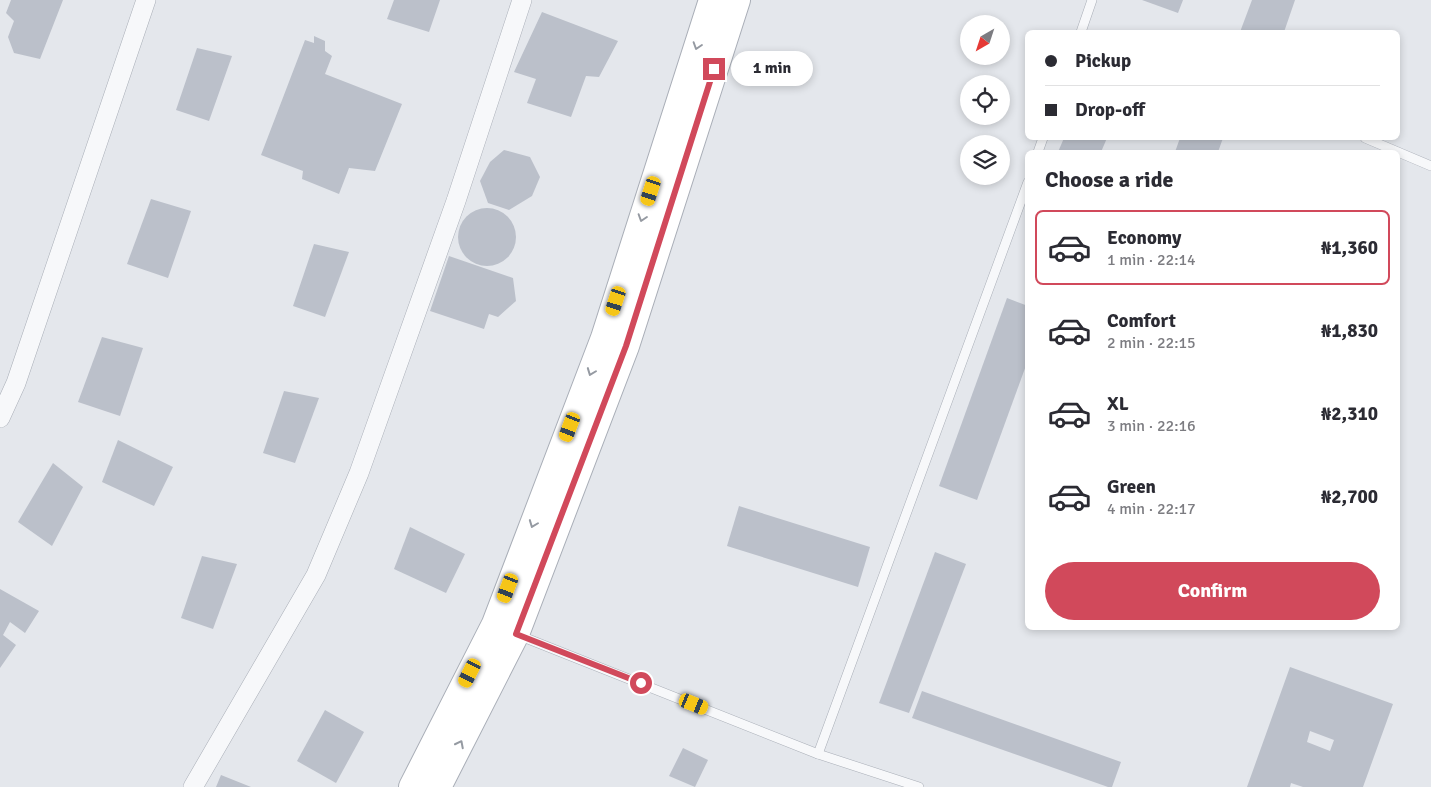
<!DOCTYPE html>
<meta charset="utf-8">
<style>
:root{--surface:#fff;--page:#f7f7f7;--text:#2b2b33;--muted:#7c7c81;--line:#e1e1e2;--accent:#d1495b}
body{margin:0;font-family:Signika,sans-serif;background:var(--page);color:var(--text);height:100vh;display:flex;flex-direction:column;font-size:19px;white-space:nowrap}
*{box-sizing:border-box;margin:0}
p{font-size:16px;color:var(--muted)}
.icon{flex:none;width:28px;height:28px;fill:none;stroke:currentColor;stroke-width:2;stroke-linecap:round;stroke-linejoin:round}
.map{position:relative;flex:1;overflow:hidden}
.panel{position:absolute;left:1025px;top:150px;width:375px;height:480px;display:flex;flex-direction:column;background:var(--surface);border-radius:8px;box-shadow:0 2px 8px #0003}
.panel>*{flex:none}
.guide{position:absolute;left:1025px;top:30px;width:375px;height:110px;border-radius:8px;box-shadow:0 2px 8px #0003;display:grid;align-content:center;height:110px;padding:0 20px;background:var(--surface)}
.needle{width:32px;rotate:219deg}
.buttons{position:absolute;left:960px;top:15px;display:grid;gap:10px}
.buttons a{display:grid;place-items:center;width:50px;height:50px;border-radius:50%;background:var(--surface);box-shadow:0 2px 8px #0003;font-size:25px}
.end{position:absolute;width:22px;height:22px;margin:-11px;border:6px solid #d1495b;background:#fff;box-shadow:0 0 0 2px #fff}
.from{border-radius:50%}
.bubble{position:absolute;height:35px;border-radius:18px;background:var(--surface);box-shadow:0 2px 8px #0003;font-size:16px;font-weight:700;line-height:35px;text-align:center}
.car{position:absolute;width:15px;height:30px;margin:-15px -8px;border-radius:6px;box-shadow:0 0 4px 1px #0007;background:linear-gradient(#f5c518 24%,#345 0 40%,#f5c518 0 76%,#345 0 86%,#f5c518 0)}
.guide b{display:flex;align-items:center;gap:18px;height:48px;font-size:19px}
.guide b+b{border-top:1px solid var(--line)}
.guide i{width:12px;height:12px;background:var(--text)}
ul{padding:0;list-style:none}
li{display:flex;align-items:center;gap:15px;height:75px;margin:0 10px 8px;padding:0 10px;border:2px solid transparent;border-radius:8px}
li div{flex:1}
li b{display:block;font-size:19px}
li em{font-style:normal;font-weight:700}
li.current{border-color:var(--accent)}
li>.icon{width:45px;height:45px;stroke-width:1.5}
h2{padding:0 20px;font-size:22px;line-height:60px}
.action{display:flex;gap:10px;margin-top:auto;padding:10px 20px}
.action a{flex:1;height:58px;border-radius:30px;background:var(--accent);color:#fff;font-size:20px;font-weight:700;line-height:58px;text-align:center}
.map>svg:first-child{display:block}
.building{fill:#bbc0ca;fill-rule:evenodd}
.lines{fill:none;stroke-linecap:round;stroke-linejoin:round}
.service-casing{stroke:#a9aeb7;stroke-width:10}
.minor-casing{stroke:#a9aeb7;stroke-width:20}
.secondary-casing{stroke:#a9aeb7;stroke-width:28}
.service{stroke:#f7f8fa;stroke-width:9}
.minor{stroke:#f7f8fa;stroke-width:19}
.secondary{stroke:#fff;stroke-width:26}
.oneway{stroke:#959aa2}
.route{stroke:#d1495b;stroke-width:6}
</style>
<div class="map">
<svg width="1431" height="787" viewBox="0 0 1431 787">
<rect width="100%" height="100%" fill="#e4e7ec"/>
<!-- building -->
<g class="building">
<path d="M11,0H63L40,59L14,53L8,37L14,21L6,13Z"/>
<path d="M394,0H440L429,32L387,19Z"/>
<path d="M1142,0H1183L1178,13Z"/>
<path d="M1252,0H1295L1284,32H1240Z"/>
<path d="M542,12L618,41L599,77L586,76L571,117L527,103L536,79L514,72Z"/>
<path d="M314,36L325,41V51L332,56L325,74L402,104L375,171L349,168L339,194L302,179L303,171L261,155L305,40L314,43Z"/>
<path d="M197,48L232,56L209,121L176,110Z"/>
<path d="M1064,138H1107L1101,152H1058Z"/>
<path d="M1180,138H1223L1218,152H1175Z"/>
<path d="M504,150L530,157L540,177L532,196L509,210L488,203L480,181L490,162Z"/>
<path d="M151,199L191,211L168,278L127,264Z"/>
<circle cx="487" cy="237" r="29"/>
<path d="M314,244L349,252L325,317L293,306Z"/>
<path d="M449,256L513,278L516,301L498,317L489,314L484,329L430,311Z"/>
<path d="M1007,298L1028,306V360L977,500L939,486Z"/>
<path d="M102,337L143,348L120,416L78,402Z"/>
<path d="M284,391L319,398L295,463L263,453Z"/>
<path d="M118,440L173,467L154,506L102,482Z"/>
<path d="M53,463L83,487L52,546L18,522Z"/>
<path d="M739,506L870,547L858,587L727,546Z"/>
<path d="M410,527L465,554L446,593L394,569Z"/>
<path d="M935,552L966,564L909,713L879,703Z"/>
<path d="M202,556L237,564L213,629L181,618Z"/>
<path d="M0,589L39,611L25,633L10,622L3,635L16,645L0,668Z"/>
<path d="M1290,667L1393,704L1363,787H1303L1291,783L1290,787H1247ZM1310,731L1334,740L1330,751L1307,742Z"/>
<path d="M922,691L1121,762L1112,787H1108L912,718Z"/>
<path d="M325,710L364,732L336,783L297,761Z"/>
<path d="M683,748L708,760L695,787L669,776Z"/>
<path d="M221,775L251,787H216Z"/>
</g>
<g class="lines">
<defs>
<g id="service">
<path d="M1081,32L1092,0"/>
<path d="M1365,138L1431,166"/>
<path d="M1038,152L1043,138"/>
<path d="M518,635L818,754L919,787"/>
<path d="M818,754L1028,182"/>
</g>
<g id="minor">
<path d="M0,418L16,383L146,0"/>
<path d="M193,787L316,575L359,473L456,201L522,0"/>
</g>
<g id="secondary">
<path d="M412,787L495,624L604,338L712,0"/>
<path d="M438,787L516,634L626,346L737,0"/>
</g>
</defs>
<!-- service casing -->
<use href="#service" class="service-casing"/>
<!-- minor casing -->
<use href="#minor" class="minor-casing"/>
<!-- secondary casing -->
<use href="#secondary" class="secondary-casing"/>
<!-- service -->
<use href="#service" class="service"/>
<!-- minor -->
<use href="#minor" class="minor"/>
<!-- secondary -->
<use href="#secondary" class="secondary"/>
</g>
<!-- one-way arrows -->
<defs><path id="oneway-chevron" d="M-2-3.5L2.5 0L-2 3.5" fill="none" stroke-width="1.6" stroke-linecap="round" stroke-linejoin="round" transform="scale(1.25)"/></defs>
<g class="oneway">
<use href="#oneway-chevron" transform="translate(697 46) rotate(108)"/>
<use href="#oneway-chevron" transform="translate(642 218) rotate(108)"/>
<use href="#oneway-chevron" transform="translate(591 372) rotate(111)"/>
<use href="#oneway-chevron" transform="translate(533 524) rotate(111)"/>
<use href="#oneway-chevron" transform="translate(460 744) rotate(-63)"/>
</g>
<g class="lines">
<!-- route -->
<path class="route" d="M641,683L516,634L626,346L714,69"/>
</g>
</svg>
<div class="buttons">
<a><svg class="needle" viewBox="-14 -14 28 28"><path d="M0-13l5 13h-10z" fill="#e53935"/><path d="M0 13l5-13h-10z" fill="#7c7c81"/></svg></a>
<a><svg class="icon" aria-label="locate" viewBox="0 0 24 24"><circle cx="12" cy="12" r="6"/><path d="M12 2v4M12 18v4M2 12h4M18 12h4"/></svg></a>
<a><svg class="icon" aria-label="layers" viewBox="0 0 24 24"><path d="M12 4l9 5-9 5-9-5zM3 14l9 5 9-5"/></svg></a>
</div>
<i class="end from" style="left:641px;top:683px"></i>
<i class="end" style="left:714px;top:69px"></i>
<div class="bubble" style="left:731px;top:51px;width:82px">1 min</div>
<i class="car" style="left:651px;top:191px;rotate:198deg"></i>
<i class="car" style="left:616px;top:301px;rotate:198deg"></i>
<i class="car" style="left:570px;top:427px;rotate:201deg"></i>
<i class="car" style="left:508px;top:588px;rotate:201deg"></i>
<i class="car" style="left:470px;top:673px;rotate:207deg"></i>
<i class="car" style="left:694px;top:704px;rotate:112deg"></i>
<div class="guide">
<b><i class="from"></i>Pickup</b>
<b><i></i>Drop-off</b>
</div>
<section class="panel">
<h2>Choose a ride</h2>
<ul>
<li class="current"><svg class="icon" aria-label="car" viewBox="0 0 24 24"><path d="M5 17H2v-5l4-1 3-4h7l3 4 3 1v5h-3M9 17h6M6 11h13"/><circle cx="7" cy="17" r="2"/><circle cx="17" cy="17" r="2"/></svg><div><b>Economy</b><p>1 min · 22:14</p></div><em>₦1,360</em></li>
<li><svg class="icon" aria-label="car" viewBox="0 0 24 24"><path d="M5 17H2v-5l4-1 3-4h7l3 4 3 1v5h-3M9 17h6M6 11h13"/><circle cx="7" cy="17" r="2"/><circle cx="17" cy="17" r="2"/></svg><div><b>Comfort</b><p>2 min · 22:15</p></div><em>₦1,830</em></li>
<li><svg class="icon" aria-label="car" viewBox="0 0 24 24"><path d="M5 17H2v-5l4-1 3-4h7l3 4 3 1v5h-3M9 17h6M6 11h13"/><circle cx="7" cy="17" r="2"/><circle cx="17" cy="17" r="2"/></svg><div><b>XL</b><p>3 min · 22:16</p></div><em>₦2,310</em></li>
<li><svg class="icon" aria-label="car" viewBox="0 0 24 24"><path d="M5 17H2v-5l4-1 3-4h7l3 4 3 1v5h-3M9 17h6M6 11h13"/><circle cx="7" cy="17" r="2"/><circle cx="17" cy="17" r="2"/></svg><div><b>Green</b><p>4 min · 22:17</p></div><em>₦2,700</em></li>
</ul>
<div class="action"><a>Confirm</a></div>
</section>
</div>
